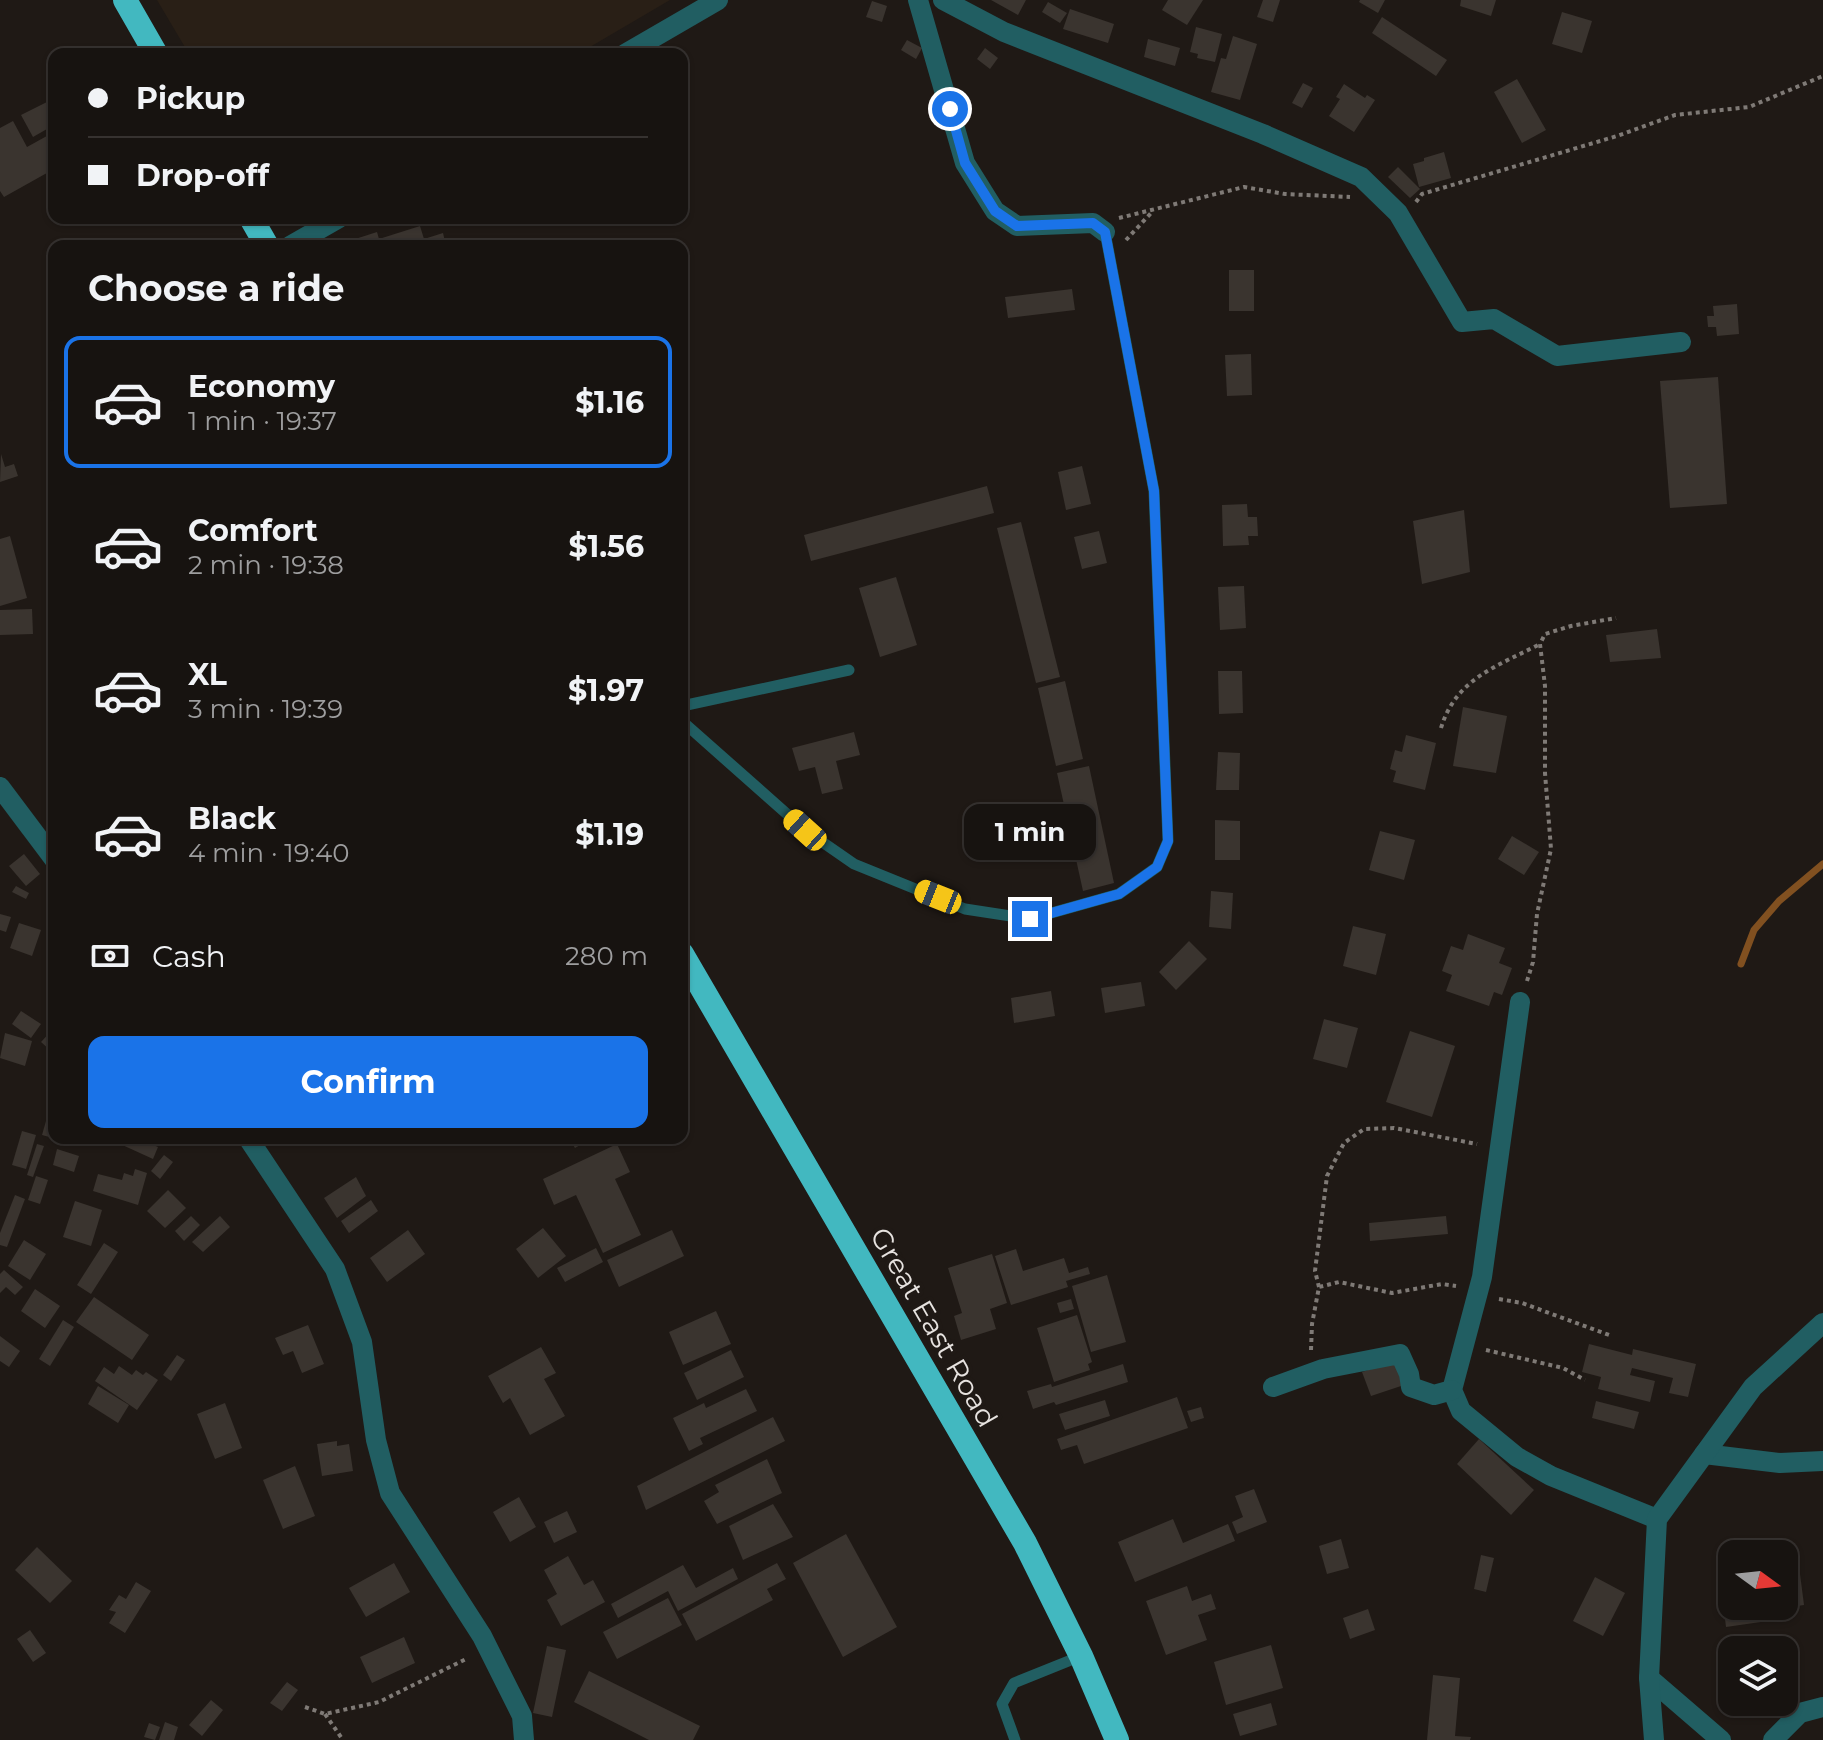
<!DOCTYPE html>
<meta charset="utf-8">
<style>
:root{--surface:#171310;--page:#201c19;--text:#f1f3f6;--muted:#9e9e9f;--line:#363230;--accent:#1a73e8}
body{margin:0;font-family:Montserrat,sans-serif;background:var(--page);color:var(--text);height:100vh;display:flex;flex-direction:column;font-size:30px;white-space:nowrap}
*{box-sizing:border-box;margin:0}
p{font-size:26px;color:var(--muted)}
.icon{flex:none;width:44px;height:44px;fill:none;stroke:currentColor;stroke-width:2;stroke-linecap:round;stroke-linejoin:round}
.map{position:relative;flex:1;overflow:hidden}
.details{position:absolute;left:48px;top:240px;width:640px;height:904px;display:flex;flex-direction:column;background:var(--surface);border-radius:16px;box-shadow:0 2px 6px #0004,0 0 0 2px var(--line)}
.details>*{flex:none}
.banner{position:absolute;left:48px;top:48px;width:640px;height:176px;border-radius:16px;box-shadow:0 2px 6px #0004,0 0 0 2px var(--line);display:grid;align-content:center;height:176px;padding:0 40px;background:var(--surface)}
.needle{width:52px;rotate:105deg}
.controls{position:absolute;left:1718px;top:1540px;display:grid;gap:16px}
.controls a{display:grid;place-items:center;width:80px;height:80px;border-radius:16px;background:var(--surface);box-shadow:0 2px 6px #0004,0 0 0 2px var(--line);font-size:40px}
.end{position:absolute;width:36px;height:36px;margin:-18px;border:10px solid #1a73e8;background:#fff;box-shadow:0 0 0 4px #fff}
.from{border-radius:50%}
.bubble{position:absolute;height:56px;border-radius:16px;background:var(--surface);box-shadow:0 2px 6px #0004,0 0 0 2px var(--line);font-size:26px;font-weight:700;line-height:56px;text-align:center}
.car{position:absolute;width:24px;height:48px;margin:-24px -12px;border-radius:10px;box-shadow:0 0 6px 2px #0007;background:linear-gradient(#f5c518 24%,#345 0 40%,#f5c518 0 76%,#345 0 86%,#f5c518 0)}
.banner b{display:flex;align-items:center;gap:28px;height:76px;font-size:30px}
.banner b+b{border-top:2px solid var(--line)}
.banner i{width:20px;height:20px;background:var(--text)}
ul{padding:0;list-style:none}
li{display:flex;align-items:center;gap:24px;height:132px;margin:0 16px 12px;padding:0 24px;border:4px solid transparent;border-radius:16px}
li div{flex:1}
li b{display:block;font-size:30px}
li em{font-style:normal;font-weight:700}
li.active{border-color:var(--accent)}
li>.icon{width:72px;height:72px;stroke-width:1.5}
h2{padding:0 40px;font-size:36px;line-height:96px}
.pay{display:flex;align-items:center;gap:20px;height:88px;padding:0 40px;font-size:30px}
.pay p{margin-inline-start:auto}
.button{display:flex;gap:16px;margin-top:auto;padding:16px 40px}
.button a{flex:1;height:92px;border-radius:16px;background:var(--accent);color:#fff;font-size:32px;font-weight:700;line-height:92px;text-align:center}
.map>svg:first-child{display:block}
.built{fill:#291f16}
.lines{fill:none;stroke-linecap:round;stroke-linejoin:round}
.stream{stroke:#815020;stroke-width:7}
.building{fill:#3a342f}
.path{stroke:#7f7a76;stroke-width:4;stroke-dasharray:4 4;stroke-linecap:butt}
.lane{stroke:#215e62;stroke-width:11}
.street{stroke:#215e62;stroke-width:20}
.highway{stroke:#42b8c0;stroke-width:24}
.route{stroke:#1a73e8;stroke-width:10}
.labels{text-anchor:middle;stroke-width:8;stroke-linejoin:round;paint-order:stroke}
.street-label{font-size:28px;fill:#e7e3e0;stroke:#1f1915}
</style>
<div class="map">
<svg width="1823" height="1740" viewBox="0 0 1823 1740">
<rect width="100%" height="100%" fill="#1f1915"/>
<!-- built -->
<path class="built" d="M157,0H670L578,54H189Z"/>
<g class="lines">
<!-- stream -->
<path class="stream" d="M1741,964L1754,930L1779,901L1823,864"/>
</g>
<!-- building -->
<g class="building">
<path d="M991,0H1026L1018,15Z"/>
<path d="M1168,0H1203L1187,25L1162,10Z"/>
<path d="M1263,0H1280L1273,22L1257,17Z"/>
<path d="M1360,0H1385L1378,13L1359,2Z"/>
<path d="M1461,0H1496L1491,16L1460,6Z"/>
<path d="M872,1L887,6L882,22L866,17Z"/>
<path d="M1048,2L1067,13L1060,23L1042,12Z"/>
<path d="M1070,9L1114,24L1108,43L1063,29Z"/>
<path d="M1562,12L1592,21L1582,53L1552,44Z"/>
<path d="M1382,17L1447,60L1436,76L1372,33Z"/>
<path d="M1196,27L1222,34L1215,62L1197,58L1198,54L1190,52Z"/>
<path d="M1233,36L1257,44L1240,100L1211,92L1221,58L1226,59Z"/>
<path d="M1148,39L1180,48L1175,66L1144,57Z"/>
<path d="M907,40L922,48L916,59L901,50Z"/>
<path d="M985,48L998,58L990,69L977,59Z"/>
<path d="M1517,79L1546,130L1522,143L1494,92Z"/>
<path d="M1303,83L1313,88L1302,108L1292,103Z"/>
<path d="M1344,84L1365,98L1367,95L1375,100L1354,132L1329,116L1340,99L1336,97Z"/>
<path d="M51,100L54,106V125L33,137L21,115Z"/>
<path d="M13,121L27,147L54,132V169L4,197L0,191V128Z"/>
<path d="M1444,152L1451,178L1419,187L1413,164L1424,161V158Z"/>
<path d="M1398,167L1420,189L1410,198L1388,177Z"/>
<path d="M420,226L424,239L443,233L446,246H351L349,241L377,232L379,239Z"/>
<rect x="1229" y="270" width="25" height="41"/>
<path d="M1072,289L1075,310L1008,318L1005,297Z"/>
<path d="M1737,304L1739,334L1717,336L1716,327H1708L1707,316H1714L1713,306Z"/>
<path d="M1251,354L1252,395L1227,396L1225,355Z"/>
<path d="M1718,377L1727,504L1670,508L1660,381Z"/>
<path d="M1,454L5,467L14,464L18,476L0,482Z"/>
<path d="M1082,466L1091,504L1066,510L1058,472Z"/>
<path d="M987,486L994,513L811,561L804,535Z"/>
<path d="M1247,504L1248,517H1257L1258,536H1248L1249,545L1223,546L1222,505Z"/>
<path d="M1464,510L1470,572L1422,584L1413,521Z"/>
<path d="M1021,522L1060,677L1036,683L997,528Z"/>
<path d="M1099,531L1107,563L1082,569L1074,537Z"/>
<path d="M10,536L27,598L0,606V539Z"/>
<path d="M896,577L917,645L880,657L859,588Z"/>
<path d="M1244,586L1246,628L1220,630L1218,587Z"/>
<path d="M32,609L33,634L0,635V610Z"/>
<path d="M1657,629L1661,658L1610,662L1606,635Z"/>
<path d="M1218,671H1242L1243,713L1219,714Z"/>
<path d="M1065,681L1083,759L1056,766L1038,688Z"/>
<path d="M1463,707L1507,716L1496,773L1453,766Z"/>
<path d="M854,732L860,755L836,761L843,789L822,794L815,767L799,771L792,748Z"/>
<path d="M1406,735L1436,743L1425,790L1393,782L1396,771L1390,769L1395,750L1402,752Z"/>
<path d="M1218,752L1240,753L1239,790H1216Z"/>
<path d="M1089,766L1114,883L1083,891L1057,773Z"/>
<path d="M1215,820L1240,821V860H1215Z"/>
<path d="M1380,831L1415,840L1404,880L1369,870Z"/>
<path d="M1512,836L1539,852L1524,875L1498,859Z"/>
<path d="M24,854L40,874L26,886L9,866Z"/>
<path d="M16,886L29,893L26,899L12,892Z"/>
<path d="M1211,891L1233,893L1231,929L1209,927Z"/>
<path d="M0,914L11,917L6,932L0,930Z"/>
<path d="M19,923L41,930L32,956L10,948Z"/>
<path d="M1353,926L1386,934L1376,975L1343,966Z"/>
<path d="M1468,934L1505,948L1499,963L1512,968L1502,995L1494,992L1489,1006L1446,991L1452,975L1442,971L1451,946L1463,950Z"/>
<path d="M1189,941L1207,959L1176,990L1159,972Z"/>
<path d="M1141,982L1145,1006L1105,1013L1101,988Z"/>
<path d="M1051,991L1055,1016L1014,1023L1011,998Z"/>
<path d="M21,1011L41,1024L31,1038L12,1024Z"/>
<path d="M1324,1019L1358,1028L1347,1068L1313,1059Z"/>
<path d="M54,1028V1047L51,1051L41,1042Z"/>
<path d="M1410,1031L1455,1046L1432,1117L1386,1102Z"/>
<path d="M5,1033L32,1041L25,1066L0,1058Z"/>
<path d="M48,1114L54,1116L53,1138L42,1135Z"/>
<path d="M22,1131L36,1135L26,1169L12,1165Z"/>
<path d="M107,1138H137L158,1147L153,1159Z"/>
<path d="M569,1138H592L575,1148Z"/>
<path d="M37,1144L44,1146L33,1177L27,1175Z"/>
<path d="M617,1144L630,1172L615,1179L641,1235L603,1253L576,1195L554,1205L543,1179Z"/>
<path d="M57,1149L79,1156L74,1172L53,1165Z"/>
<path d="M164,1155L173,1162L160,1179L151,1171Z"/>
<path d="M135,1169L147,1173L138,1205L93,1191L98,1174L122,1180L124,1173L133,1176Z"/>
<path d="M36,1176L48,1180L40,1204L28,1200Z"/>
<path d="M356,1177L366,1196L337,1218L324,1198Z"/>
<path d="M168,1190L186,1208L165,1228L147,1211Z"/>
<path d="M15,1195L25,1199L7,1247L0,1245V1233Z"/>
<path d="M371,1200L378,1211L349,1233L341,1221Z"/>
<path d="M75,1201L102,1210L91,1246L63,1237Z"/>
<path d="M191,1216L200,1225L184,1241L175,1231Z"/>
<path d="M220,1216L230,1227L203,1252L192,1242Z"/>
<path d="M1446,1216L1448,1234L1370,1241L1369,1223Z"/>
<path d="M543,1228L566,1256L538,1278L516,1249Z"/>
<path d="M408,1230L425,1254L387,1282L370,1258Z"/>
<path d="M672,1230L684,1256L619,1287L607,1260Z"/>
<path d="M24,1240L46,1254L30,1280L8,1266Z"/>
<path d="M104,1243L118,1252L91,1294L77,1285Z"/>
<path d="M596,1248L603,1262L565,1282L557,1268Z"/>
<path d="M1016,1249L1023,1271L1064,1258L1069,1273L1088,1267L1090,1274L1066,1281L1068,1287L1011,1305L995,1256Z"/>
<path d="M992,1254L1007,1303L990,1309L996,1329L961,1340L954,1316L962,1313L948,1268Z"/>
<path d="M4,1270L23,1287L15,1295L6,1287L0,1293V1274Z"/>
<path d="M1107,1275L1126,1342L1091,1352L1072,1286Z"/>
<path d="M35,1289L60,1306L45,1328L21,1311Z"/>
<path d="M94,1297L149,1335L132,1360L76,1322Z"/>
<path d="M1071,1299L1074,1309L1060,1313L1057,1303Z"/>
<path d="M716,1311L731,1344L683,1365L669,1332Z"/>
<path d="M1077,1315L1092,1362L1088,1364L1090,1370L1054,1382L1037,1328Z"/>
<path d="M63,1320L74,1327L50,1366L39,1359Z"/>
<path d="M308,1325L324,1364L302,1373L293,1351L283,1355L275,1338Z"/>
<path d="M0,1336L20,1351L9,1367L0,1361Z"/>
<path d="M1589,1344L1632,1355L1633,1349L1696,1364L1688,1397L1669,1393L1673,1378L1632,1368L1630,1375L1655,1381L1650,1402L1598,1389L1601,1377L1582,1372Z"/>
<path d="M541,1347L556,1373L544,1379L565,1416L530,1435L510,1398L503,1403L488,1376Z"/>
<path d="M731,1350L744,1377L697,1400L684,1373Z"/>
<path d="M177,1355L185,1360L171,1381L163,1375Z"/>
<path d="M1399,1360L1407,1384L1371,1396L1362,1372Z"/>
<path d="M1123,1364L1128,1382L1056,1405L1054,1402L1033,1409L1027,1391L1051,1384L1052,1387Z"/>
<path d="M119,1366L132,1375L136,1370L143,1375L146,1372L158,1380L137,1410L95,1381L104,1367L114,1374Z"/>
<path d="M98,1386L129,1405L118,1423L88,1404Z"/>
<path d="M746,1389L757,1411L700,1438L703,1444L689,1451L673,1418L704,1403L706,1408Z"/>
<path d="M1177,1397L1188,1428L1084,1464L1077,1445L1061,1450L1057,1439Z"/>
<path d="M1105,1400L1110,1416L1065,1430L1059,1414Z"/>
<path d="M1596,1401L1639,1412L1634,1429L1592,1418Z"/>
<path d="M225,1403L242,1448L215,1459L197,1414Z"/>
<path d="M1201,1407L1204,1418L1191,1422L1187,1411Z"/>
<path d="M773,1417L785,1441L646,1510L637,1486Z"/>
<path d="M1479,1439L1534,1490L1511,1515L1457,1464Z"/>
<path d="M337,1441V1446L349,1444L353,1471L322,1476L317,1444Z"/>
<path d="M767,1459L782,1493L717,1524L704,1501L719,1492L715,1485Z"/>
<path d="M295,1466L315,1516L283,1529L263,1480Z"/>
<path d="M1254,1489L1267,1522L1237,1534L1232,1522L1243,1517L1235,1496Z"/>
<path d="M519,1497L536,1527L510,1542L493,1512Z"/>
<path d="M773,1504L793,1537L743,1560L729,1526Z"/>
<path d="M567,1511L577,1532L554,1543L544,1522Z"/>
<path d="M1173,1519L1183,1543L1228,1524L1235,1541L1135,1582L1118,1542Z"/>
<path d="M846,1534L897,1627L843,1657L793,1563Z"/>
<path d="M1341,1539L1349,1568L1327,1574L1319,1546Z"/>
<path d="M37,1547L72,1581L50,1603L15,1570Z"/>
<path d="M1481,1555L1494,1558L1486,1592L1474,1589Z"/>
<path d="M568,1556L584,1585L593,1580L605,1602L561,1626L547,1600L557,1594L544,1570Z"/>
<path d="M394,1563L410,1592L366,1617L349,1588Z"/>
<path d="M777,1563L786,1579L767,1589L773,1600L696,1641L682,1614Z"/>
<path d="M683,1565L696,1588L733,1568L738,1579L678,1611L668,1591L618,1618L611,1604Z"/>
<path d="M1800,1574L1804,1605L1784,1608V1577Z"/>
<path d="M1595,1577L1625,1593L1603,1636L1573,1621Z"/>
<path d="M136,1582L151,1591L125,1633L109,1623L116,1612L109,1610L119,1595L126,1599Z"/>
<path d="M1732,1584V1606H1779L1781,1619L1726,1627L1721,1586Z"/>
<path d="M1187,1586L1192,1601L1211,1594L1216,1609L1198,1615L1207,1640L1166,1655L1146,1601Z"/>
<path d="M668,1598L682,1625L617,1659L603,1632Z"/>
<path d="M1368,1609L1375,1630L1350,1639L1343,1618Z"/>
<path d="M30,1630L46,1653L33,1662L17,1639Z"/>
<path d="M404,1637L415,1663L372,1683L360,1657Z"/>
<path d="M1271,1645L1283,1688L1226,1705L1214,1662Z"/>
<path d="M547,1646L566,1650L552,1717L533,1713Z"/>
<path d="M589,1671L700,1726L693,1740H649L574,1702Z"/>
<path d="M1433,1675L1460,1678L1455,1736L1471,1737L1470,1740H1427Z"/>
<path d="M287,1682L298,1690L282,1711L270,1703Z"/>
<path d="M211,1700L223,1710L202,1736L189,1725Z"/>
<path d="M1271,1703L1277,1725L1240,1736L1233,1714Z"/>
<path d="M165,1722L178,1727L174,1740H159Z"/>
<path d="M149,1723L160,1727L155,1740L144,1737Z"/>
</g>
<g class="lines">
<!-- path -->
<g class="path">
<path d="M1416,202L1422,194L1617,136L1675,115L1749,107L1823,76"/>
<path d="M1119,218L1244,187L1285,194L1350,197"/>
<path d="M1126,240L1152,212"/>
<path d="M1441,728C1456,678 1498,666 1540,644"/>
<path d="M1527,981L1533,962L1537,914L1551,849L1545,773V686L1540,644L1545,634L1571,626L1616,618"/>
<path d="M1319,1287L1315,1271L1327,1176L1344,1143L1364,1129L1394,1128L1477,1144"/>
<path d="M1499,1299L1522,1303L1609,1335"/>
<path d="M1311,1350L1312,1324L1319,1287L1339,1282L1392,1293L1442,1284L1456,1286"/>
<path d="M1486,1350L1563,1368L1585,1380"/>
<path d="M305,1707L325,1714L379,1702L468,1658"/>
<path d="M325,1714L343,1740"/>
</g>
<!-- lane -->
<g class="lane">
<path d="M682,706L849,670"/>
<path d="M682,721L805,830L854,864L965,909L1030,919L1119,894L1157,867L1168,841L1154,491L1105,232"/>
<path d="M1015,1740L1002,1704L1014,1683L1081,1656"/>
</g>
<!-- street -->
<g class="street">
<path d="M918,0L965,163L995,211L1017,226L1093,223L1105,232"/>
<path d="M943,0L1004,32L1263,134L1361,177L1398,213L1462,322L1494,319L1557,356L1681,342"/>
<path d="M625,54L718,0"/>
<path d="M290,246L339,218"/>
<path d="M0,787L54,859"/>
<path d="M1520,1002L1482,1277L1452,1390L1461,1411L1517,1457L1551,1476L1657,1519"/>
<path d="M248,1138L335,1269L362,1342L376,1440L390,1493L482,1636L522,1716L524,1740"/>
<path d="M1273,1387L1323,1369L1400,1354L1409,1374L1411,1387L1434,1395L1452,1390"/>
<path d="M1704,1454L1780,1463L1823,1461"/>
<path d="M1649,1678L1721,1740"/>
<path d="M1654,1740L1649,1678L1657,1519L1753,1387L1823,1323"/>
<path d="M1773,1740L1800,1713L1823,1707"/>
</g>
<!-- highway -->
<g class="highway">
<path d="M125,0L156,54"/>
<path d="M251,218L267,246"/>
<path d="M682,954L1025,1543L1081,1656L1117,1740"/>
</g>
</g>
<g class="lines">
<!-- route -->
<path class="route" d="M950,109L965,163L995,211L1017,226L1093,223L1105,232L1154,491L1168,841L1157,867L1119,894L1030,919"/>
</g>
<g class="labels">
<!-- street labels -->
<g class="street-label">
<text transform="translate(934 1327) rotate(60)" y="10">Great East Road</text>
</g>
</g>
</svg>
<div class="controls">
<a><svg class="needle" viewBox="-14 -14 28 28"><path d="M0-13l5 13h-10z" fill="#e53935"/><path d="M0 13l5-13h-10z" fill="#9e9e9f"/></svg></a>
<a><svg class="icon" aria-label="layers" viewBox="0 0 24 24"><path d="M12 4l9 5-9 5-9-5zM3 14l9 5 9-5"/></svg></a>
</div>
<i class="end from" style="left:950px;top:109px"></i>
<i class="end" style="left:1030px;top:919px"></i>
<div class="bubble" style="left:964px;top:804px;width:132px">1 min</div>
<i class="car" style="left:805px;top:830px;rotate:312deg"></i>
<i class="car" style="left:938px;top:897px;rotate:292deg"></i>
<div class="banner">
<b><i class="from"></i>Pickup</b>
<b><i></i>Drop-off</b>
</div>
<section class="details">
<h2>Choose a ride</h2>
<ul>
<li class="active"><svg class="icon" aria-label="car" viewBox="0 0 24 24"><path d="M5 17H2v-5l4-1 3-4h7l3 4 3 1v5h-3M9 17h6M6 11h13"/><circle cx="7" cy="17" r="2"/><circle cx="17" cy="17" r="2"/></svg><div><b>Economy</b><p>1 min · 19:37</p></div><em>$1.16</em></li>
<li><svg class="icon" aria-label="car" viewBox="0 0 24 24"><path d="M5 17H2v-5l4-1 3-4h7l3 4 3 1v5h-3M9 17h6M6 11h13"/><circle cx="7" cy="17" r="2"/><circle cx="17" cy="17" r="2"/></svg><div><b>Comfort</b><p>2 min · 19:38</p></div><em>$1.56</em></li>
<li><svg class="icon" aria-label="car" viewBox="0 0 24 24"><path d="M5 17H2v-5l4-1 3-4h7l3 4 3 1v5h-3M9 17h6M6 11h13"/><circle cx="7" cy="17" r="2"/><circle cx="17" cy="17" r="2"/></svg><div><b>XL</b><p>3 min · 19:39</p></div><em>$1.97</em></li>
<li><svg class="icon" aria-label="car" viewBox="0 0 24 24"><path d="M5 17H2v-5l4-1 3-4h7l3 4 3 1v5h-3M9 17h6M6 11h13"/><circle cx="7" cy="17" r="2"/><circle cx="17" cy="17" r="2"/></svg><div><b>Black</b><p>4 min · 19:40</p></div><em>$1.19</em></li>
</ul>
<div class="pay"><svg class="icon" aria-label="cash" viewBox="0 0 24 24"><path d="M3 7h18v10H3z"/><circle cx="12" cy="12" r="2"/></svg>Cash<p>280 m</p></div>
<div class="button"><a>Confirm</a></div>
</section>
</div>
